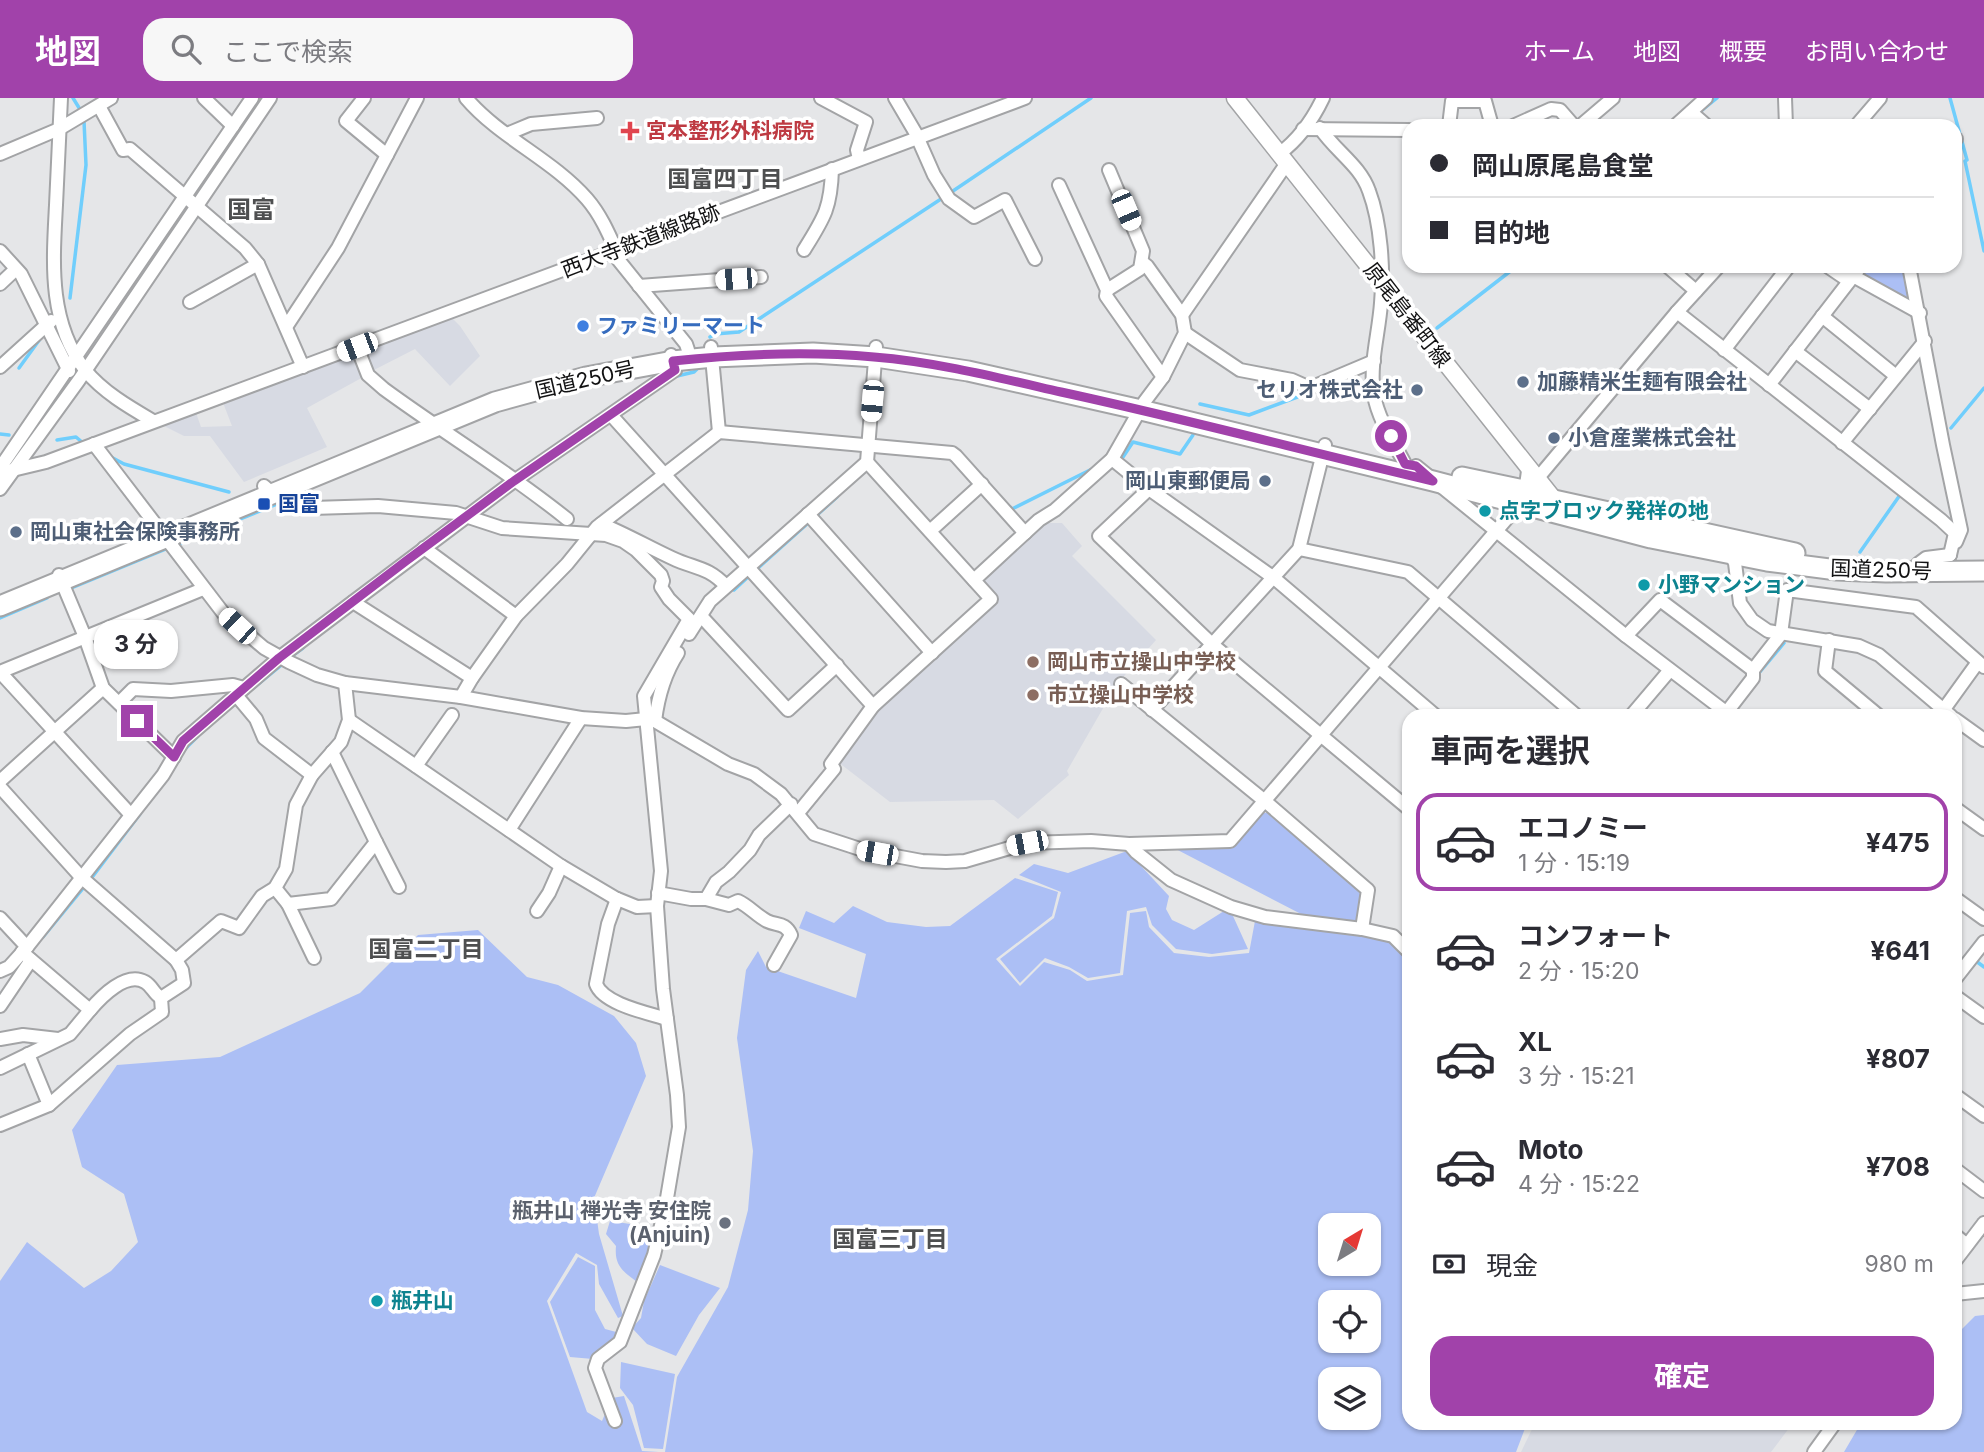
<!DOCTYPE html>
<html lang="ja">
<meta charset="utf-8">
<style>
:root{--surface:#fff;--page:#f7f7f7;--text:#2b2b33;--muted:#7c7c81;--line:#e1e1e2;--accent:#a142aa}
body{margin:0;font-family:Inter,"Noto Sans JP",sans-serif;background:var(--page);color:var(--text);height:100vh;display:flex;flex-direction:column;font-size:26px;white-space:nowrap}
*{box-sizing:border-box;margin:0}
p{font-size:23px;color:var(--muted)}
.icon{flex:none;width:38px;height:38px;fill:none;stroke:currentColor;stroke-width:2;stroke-linecap:round;stroke-linejoin:round}
.map{position:relative;flex:1;overflow:hidden}
.details{position:absolute;left:1402px;top:611px;width:560px;height:721px;display:flex;flex-direction:column;background:var(--surface);border-radius:21px;box-shadow:0 2px 5px #0004}
.details>*{flex:none}
.top-card{position:absolute;left:1402px;top:21px;width:560px;height:154px;border-radius:21px;box-shadow:0 2px 5px #0004;display:grid;align-content:center;height:154px;padding:0 28px;background:var(--surface)}
.needle{width:46px;rotate:38deg}
.buttons{position:absolute;left:1318px;top:1115px;display:grid;gap:14px}
.buttons a{display:grid;place-items:center;width:63px;height:63px;border-radius:14px;background:var(--surface);box-shadow:0 2px 5px #0004;font-size:35px}
.end{position:absolute;width:32px;height:32px;margin:-16px;border:9px solid #a142aa;background:#fff;box-shadow:0 0 0 4px #fff}
.from{border-radius:50%}
.bubble{position:absolute;height:49px;border-radius:21px;background:var(--surface);box-shadow:0 2px 5px #0004;font-size:23px;font-weight:700;line-height:49px;text-align:center}
.car{position:absolute;width:21px;height:42px;margin:-21px -10px;border-radius:9px;box-shadow:0 0 5px 2px #0007;background:linear-gradient(#fff 24%,#345 0 40%,#fff 0 76%,#345 0 86%,#fff 0)}
.top-card b{display:flex;align-items:center;gap:24px;height:66px;font-size:26px}
.top-card b+b{border-top:2px solid var(--line)}
.top-card i{width:18px;height:18px;background:var(--text)}
ul{padding:0;list-style:none}
li{display:flex;align-items:center;gap:21px;height:98px;margin:0 14px 10px;padding:0 14px;border:4px solid transparent;border-radius:21px}
li div{flex:1}
li b{display:block;font-size:26px}
li em{font-style:normal;font-weight:700}
li.selected{border-color:var(--accent)}
li>.icon{width:63px;height:63px;stroke-width:1.5}
h2{padding:0 28px;font-size:32px;line-height:84px}
.pay{display:flex;align-items:center;gap:18px;height:77px;padding:0 28px;font-size:26px}
.pay p{margin-inline-start:auto}
.primary-button{display:flex;gap:14px;margin-top:auto;padding:14px 28px}
.primary-button a{flex:1;height:80px;border-radius:21px;background:var(--accent);color:#fff;font-size:28px;font-weight:700;line-height:80px;text-align:center}
header{display:flex;align-items:center;gap:42px;box-sizing:border-box;height:98px;padding:0 35px;background:var(--accent);color:#fff}
header strong{font-size:33px}
nav{display:flex;gap:38px;margin-inline-start:auto;font-size:24px}
.search{width:490px;height:63px;background:var(--page);display:flex;align-items:center;gap:18px;box-sizing:border-box;padding:0 24px;border-radius:21px;color:var(--muted);font-size:26px}
.map>svg:first-child{display:block}
.built{fill:#d7dae3}
.green{fill:#acbff5;fill-rule:evenodd}
.lines{fill:none;stroke-linecap:round;stroke-linejoin:round}
.stream{stroke:#70cefc;stroke-width:3.5}
.minor-casing{stroke:#a3a4a6;stroke-width:16}
.major-casing{stroke:#a3a4a6;stroke-width:19}
.highway-casing{stroke:#a3a4a6;stroke-width:23}
.minor{stroke:#fff;stroke-width:12}
.major{stroke:#fff;stroke-width:16}
.highway{stroke:#fff;stroke-width:19}
.route{stroke:#a142aa;stroke-width:9}
.health-dot{fill:#e0444e;stroke:#fff;stroke-width:2.5}
.shop-dot{fill:#3f7fe0;stroke:#fff;stroke-width:2.5}
.service-dot{fill:#5c6f8a;stroke:#fff;stroke-width:2.5}
.transit-dot{fill:#1a4fb4;stroke:#fff;stroke-width:2.5}
.culture-dot{fill:#0f9aa8;stroke:#fff;stroke-width:2.5}
.education-dot{fill:#8d6e63;stroke:#fff;stroke-width:2.5}
.worship-dot{fill:#6b7280;stroke:#fff;stroke-width:2.5}
.labels{text-anchor:middle;stroke-width:7;stroke-linejoin:round;paint-order:stroke}
.health-label{font-size:21px;font-weight:bold;fill:#be3a42;stroke:#fff;text-anchor:start}
.street-label{font-size:21px;fill:#121213;stroke:#fff}
.shop-label{font-size:21px;font-weight:bold;fill:#366cbe;stroke:#fff;text-anchor:start}
.service-label{font-size:21px;font-weight:bold;fill:#4e5e75;stroke:#fff;text-anchor:start}
.transit-label{font-size:21px;font-weight:bold;fill:#164399;stroke:#fff;text-anchor:start}
.culture-label{font-size:21px;font-weight:bold;fill:#0d838f;stroke:#fff;text-anchor:start}
.education-label{font-size:21px;font-weight:bold;fill:#785e54;stroke:#fff;text-anchor:start}
.worship-label{font-size:21px;font-weight:bold;fill:#5b616d;stroke:#fff;text-anchor:end}
.neighbourhood-label{font-size:23px;font-weight:bold;fill:#4e4f50;stroke:#fff}
.quarter-label{font-size:24px;font-weight:bold;fill:#4e4f50;stroke:#fff}
</style>
<header>
<strong>地図</strong>
<div class="search"><svg class="icon" aria-label="search" viewBox="0 0 24 24"><circle cx="10" cy="10" r="6"/><path d="M15 15l6 6"/></svg>ここで検索</div>
<nav><a>ホーム</a><a>地図</a><a>概要</a><a>お問い合わせ</a></nav>
</header>
<div class="map">
<svg width="1984" height="1354" viewBox="0 0 1984 1354">
<rect width="100%" height="100%" fill="#e5e6e8"/>
<!-- built -->
<g class="built">
<path d="M451,219L460,228L480,258L450,288L415,251L370,274L363,252Z"/>
<path d="M356,257L365,278L307,310L327,349L244,384L210,338H184L158,325L195,312L201,329L232,328L222,302Z"/>
<path d="M1042,425H1062L1082,448L1072,458L1156,542L1117,586L1067,673L1069,677L1018,721L994,702L890,704L838,664L877,612L997,502L982,484V478Z"/>
<path d="M1535,1325H1793L1771,1354H1521Z"/>
</g>
<!-- green -->
<g class="green">
<path d="M1866,168H1904L1912,203L1907,205L1863,180L1861,174Z"/>
<path d="M1260,715H1267L1359,792C1362,801 1362,815 1356,824L1301,816L1170,748L1228,746L1238,744Z"/>
<path d="M1127,753L1169,798L1166,811L1172,822L1194,832L1224,813L1233,818L1248,851L1212,856L1176,851L1152,827L1146,809L1127,813L1120,875L1088,880L1069,869L1045,860L1020,885L1000,861L1054,820L1061,794L1019,777L1034,766L1068,775Z"/>
<path d="M1015,780L1058,794L1052,818L996,861L1020,888L1044,864L1070,872L1087,883L1123,877L1130,815L1146,813L1149,829L1174,855L1209,859L1249,855L1255,823L1383,841C1396,844 1402,855 1409,866V1325H1527L1516,1354H665L677,1279L728,1189L748,1112L753,1053L737,940L746,872L758,853L766,869L856,900L866,856L799,830L806,813L834,825L853,808L887,824L926,829L950,828ZM1330,1127H1368V1166H1330ZM1330,1204H1368V1242H1330ZM1330,1281H1368V1320H1330Z"/>
<path d="M478,832L527,879L558,887L614,918L636,945L646,978L594,1100L599,1136L623,1218L618,1220L599,1186L597,1167L576,1155L547,1203L587,1314L602,1323L612,1300L624,1298L642,1353L659,1354H0V1183L27,1144L84,1190L111,1173L138,1144L124,1096L82,1069L72,1032L117,967L220,959L360,895L418,837Z"/>
<path d="M610,1123L637,1127L641,1135L655,1139L640,1186C624,1174 614,1169 616,1148L606,1136Z"/>
<path d="M578,1159L595,1168V1212L605,1231L620,1235L593,1261L570,1259L550,1204Z"/>
<path d="M660,1167L720,1190L699,1217L676,1258L647,1246L632,1230L641,1220L644,1203Z"/>
<path d="M1984,1217V1354H1844L1861,1325H1955V1238L1975,1218Z"/>
<path d="M621,1264L675,1276L663,1351L644,1350L633,1307L620,1290Z"/>
</g>
<g class="lines">
<!-- stream -->
<g class="stream">
<path d="M73,0L81,13"/>
<path d="M1950,0L1967,62L1965,63L1984,153"/>
<path d="M1701,13L1717,0"/>
<path d="M950,95L1091,0"/>
<path d="M70,200L86,67L84,23"/>
<path d="M1437,230L1517,168"/>
<path d="M710,239L715,236L739,234L944,99"/>
<path d="M19,270L40,241"/>
<path d="M677,278L694,274L697,271"/>
<path d="M1200,306L1249,317L1311,294"/>
<path d="M1951,330L1984,290"/>
<path d="M0,336L9,337"/>
<path d="M57,342L76,339L83,345"/>
<path d="M111,359L124,366L229,394"/>
<path d="M1123,359L1133,344L1180,356L1193,337"/>
<path d="M1010,409L1012,411L1092,371"/>
<path d="M176,447L282,404"/>
<path d="M1860,454L1900,397"/>
<path d="M757,471L837,399"/>
<path d="M69,491L166,451"/>
<path d="M734,492L749,478"/>
<path d="M0,520L47,500"/>
<path d="M289,560L303,550"/>
<path d="M1759,575L1784,545"/>
<path d="M246,596L284,565"/>
<path d="M184,652L198,638"/>
<path d="M90,782L140,716"/>
<path d="M43,839L85,788"/>
<path d="M1976,863L1984,869"/>
<path d="M13,873L24,861"/>
</g>
<defs>
<g id="minor">
<path d="M61,0C59,36 58,71 56,107C53,165 48,223 85,272C103,294 129,309 153,323"/>
<path d="M204,0L233,28"/>
<path d="M364,0L346,23L387,57"/>
<path d="M466,0C500,40 552,61 587,101C600,116 608,134 616,152"/>
<path d="M821,0L866,24L857,52L859,61"/>
<path d="M895,0L915,34L934,77L949,101L974,119L1005,102L1035,161"/>
<path d="M1785,0L1786,28"/>
<path d="M99,8L123,52L130,51L245,150L258,166L303,269"/>
<path d="M1691,14L1707,28"/>
<path d="M1449,28L1452,3H1485L1492,28"/>
<path d="M1513,28L1551,11L1560,12L1574,28"/>
<path d="M1580,28L1613,0"/>
<path d="M1675,28L1706,0"/>
<path d="M1856,28L1880,0"/>
<path d="M1320,30C1335,53 1360,67 1369,93C1381,125 1384,172 1381,205C1379,235 1369,267 1374,297C1378,321 1394,345 1405,366"/>
<path d="M1303,31L1409,32"/>
<path d="M507,36L531,26L597,20"/>
<path d="M1955,41H1956"/>
<path d="M0,56L59,31L111,0"/>
<path d="M1279,56C1298,42 1313,21 1323,0"/>
<path d="M804,152C824,120 831,110 832,71"/>
<path d="M0,153L21,176L69,273"/>
<path d="M612,154L686,246L688,252"/>
<path d="M1142,164L1147,168L1182,217L1185,235L1163,279"/>
<path d="M1667,168L1696,193"/>
<path d="M1827,168L1849,183"/>
<path d="M1909,168L1943,347L1961,432L1956,444"/>
<path d="M1853,178L1920,215"/>
<path d="M0,186L16,171"/>
<path d="M639,188L761,179"/>
<path d="M1107,192L1140,171L1143,153L1109,72"/>
<path d="M190,204L258,166"/>
<path d="M1677,214L1941,422L1955,435L1950,457"/>
<path d="M1182,217L1287,65"/>
<path d="M1822,218L1896,278"/>
<path d="M286,229L338,150L417,0"/>
<path d="M1185,235L1240,272L1292,282L1310,290L1374,263"/>
<path d="M357,249L368,277L384,291C444,335 509,374 567,421"/>
<path d="M711,249L719,334"/>
<path d="M1724,252L1789,168"/>
<path d="M1795,253L1870,311"/>
<path d="M0,269L51,223"/>
<path d="M1769,287L1861,168"/>
<path d="M611,317L873,608"/>
<path d="M1842,345L1925,243"/>
<path d="M94,346L224,516L264,550L289,564L317,577L345,585L461,599L581,620L626,623L646,621L655,623L728,666L754,676L781,696L814,736L863,752L922,763L946,764L965,763L1027,745L1091,743L1129,746L1230,743L1509,418C1521,403 1528,388 1528,369"/>
<path d="M1112,361L1149,391L1274,480L1436,618"/>
<path d="M1416,368L1626,538L1731,618"/>
<path d="M0,370L252,0"/>
<path d="M0,375L46,364L1025,0"/>
<path d="M1537,381L1677,214L1719,168"/>
<path d="M264,388L272,395L312,410L378,408L456,415L502,430L606,437L623,443L636,452L661,477L663,483L661,489L669,501L689,521L644,598L661,773L657,808L663,891L677,997L679,1029L666,1106L654,1157L620,1244L598,1261L595,1270L615,1323"/>
<path d="M0,391L79,282L270,0"/>
<path d="M1149,391L1099,438L1213,547L1409,711"/>
<path d="M808,416L932,555"/>
<path d="M601,426C626,436 648,449 672,460C695,471 707,468 726,488"/>
<path d="M930,433L982,386"/>
<path d="M424,450L516,518"/>
<path d="M1299,451L1408,474L1577,618"/>
<path d="M1730,455L1735,465L1740,505L1752,522L1768,533L1859,548L1879,557L1951,618"/>
<path d="M1918,466L1926,460L1950,457"/>
<path d="M59,477L85,539L103,590L174,659"/>
<path d="M974,482L1039,422L1055,412L1112,361L1145,303L1163,279L1106,198L1107,192L1059,87"/>
<path d="M353,504L472,580"/>
<path d="M701,518L788,612L837,567"/>
<path d="M689,536L710,503L867,364L876,249"/>
<path d="M1626,538L1660,502L1753,572L1781,536L1787,492L1916,509L1984,569"/>
<path d="M1829,542L1825,573L1879,618"/>
<path d="M0,574L203,491"/>
<path d="M0,574L131,717"/>
<path d="M1121,586L1266,704L1368,792L1362,831"/>
<path d="M236,597L256,621L264,640L312,677"/>
<path d="M461,599L472,580L516,518L567,466L597,429L719,334L952,355L956,358L1025,435"/>
<path d="M119,605L133,591L171,593L233,587L244,590"/>
<path d="M1152,612L1299,451L1325,347"/>
<path d="M1726,615L1753,580V572"/>
<path d="M1631,618L1670,572"/>
<path d="M1939,618L1978,564"/>
<path d="M1955,621L1984,642"/>
<path d="M349,622L561,768L615,800L637,809L657,808"/>
<path d="M655,623C658,599 665,575 678,555"/>
<path d="M416,668L452,617"/>
<path d="M0,683L103,590"/>
<path d="M0,689L81,779L176,862L221,823L239,830L262,798L275,790L286,771L296,707L312,677L341,644L349,622L345,585"/>
<path d="M1955,710L1984,731"/>
<path d="M798,715L834,671L831,666L873,608L991,501L867,364"/>
<path d="M509,732L581,620"/>
<path d="M376,744L399,789"/>
<path d="M1129,746L1136,754L1171,782L1231,809L1265,819L1362,831L1393,838L1409,854"/>
<path d="M275,790L288,806L314,860"/>
<path d="M658,795L691,801H706L716,784L729,774L750,752L759,737L791,706"/>
<path d="M1955,800L1984,821"/>
<path d="M617,801L608,826L596,886C603,906 648,915 667,921"/>
<path d="M706,801L729,807L738,803C749,808 757,818 767,823C777,828 785,824 791,837L774,867"/>
<path d="M288,806L331,801L376,744L332,654"/>
<path d="M537,813L549,795L561,768"/>
<path d="M0,820L27,849"/>
<path d="M0,873L9,869L27,849L163,677L183,643L279,560L353,504L514,383L675,272L671,257"/>
<path d="M1955,881L1984,844"/>
<path d="M1955,898L1984,919"/>
<path d="M0,908L31,862"/>
<path d="M90,912C101,899 126,873 145,884C152,888 154,896 161,900"/>
<path d="M0,941L23,937L58,941"/>
<path d="M28,956L49,1007"/>
<path d="M0,970L70,936L90,912L22,854"/>
<path d="M1955,997L1984,1018"/>
<path d="M0,1027L49,1007L130,936L162,914L161,900L184,885L182,872L176,862"/>
<path d="M1955,1071L1984,1093"/>
<path d="M1955,1137L1967,1147"/>
<path d="M1955,1163L1984,1125"/>
<path d="M1955,1196L1984,1193"/>
<path d="M1814,1354L1835,1325"/>
</g>
<path id="major" d="M1235,0L1556,404"/>
<g id="highway">
<path d="M1462,379L1524,392L1554,402L1795,455"/>
<path d="M0,508L495,304L586,279L673,263L713,259L813,255L876,259L968,273L1141,312L1433,383L1651,440L1767,463L1837,472L1886,474L1984,473"/>
</g>
</defs>
<!-- minor casing -->
<use href="#minor" class="minor-casing"/>
<!-- major casing -->
<use href="#major" class="major-casing"/>
<!-- highway casing -->
<use href="#highway" class="highway-casing"/>
<!-- minor -->
<use href="#minor" class="minor"/>
<!-- major -->
<use href="#major" class="major"/>
<!-- highway -->
<use href="#highway" class="highway"/>
</g>
<g class="lines">
<!-- route -->
<path class="route" d="M137,623L174,659L183,643L279,560L406,463L514,383L675,272L673,263C739,256 807,253 874,259C937,264 1000,280 1061,294C1186,321 1309,354 1433,383L1416,368L1405,366L1391,338"/>
</g>
<!-- markers -->
<path class="health-dot" d="M626.5 22.5h7v7h7v7h-7v7h-7v-7h-7v-7h7z"/>
<circle class="shop-dot" cx="583" cy="228" r="7"/>
<g class="service-dot">
<circle cx="1523" cy="284" r="7"/>
<circle cx="1417" cy="292" r="7"/>
<circle cx="1554" cy="340" r="7"/>
<circle cx="1265" cy="383" r="7"/>
<circle cx="16" cy="434" r="7"/>
</g>
<rect class="transit-dot" x="257" y="399" width="14" height="14" rx="3.5"/>
<g class="culture-dot">
<circle cx="1485" cy="413" r="7"/>
<circle cx="1644" cy="487" r="7"/>
<circle cx="377" cy="1203" r="7"/>
</g>
<g class="education-dot">
<circle cx="1033" cy="564" r="7"/>
<circle cx="1033" cy="597" r="7"/>
</g>
<circle class="worship-dot" cx="725" cy="1125" r="7"/>
<g class="labels">
<!-- health labels -->
<g class="health-label">
<text x="646" y="40">宮本整形外科病院</text>
</g>
<!-- street labels -->
<g class="street-label">
<text transform="translate(641 143) rotate(-21)" y="7">西大寺鉄道線路跡</text>
<text transform="translate(1407 217) rotate(52)" y="7">原尾島番町線</text>
<text transform="translate(585 282) rotate(-13)" y="7">国道250号</text>
<text transform="translate(1881 472) rotate(2)" y="7">国道250号</text>
</g>
<!-- shop labels -->
<g class="shop-label">
<text x="597" y="235">ファミリーマート</text>
</g>
<!-- service labels -->
<g class="service-label">
<text x="1537" y="291">加藤精米生麺有限会社</text>
<text x="1403" y="299" text-anchor="end">セリオ株式会社</text>
<text x="1568" y="347">小倉産業株式会社</text>
<text x="1251" y="390" text-anchor="end">岡山東郵便局</text>
<text x="30" y="441">岡山東社会保険事務所</text>
</g>
<!-- transit labels -->
<g class="transit-label">
<text x="278" y="413">国富</text>
</g>
<!-- culture labels -->
<g class="culture-label">
<text x="1499" y="420">点字ブロック発祥の地</text>
<text x="1658" y="494">小野マンション</text>
<text x="391" y="1210">瓶井山</text>
</g>
<!-- education labels -->
<g class="education-label">
<text x="1047" y="571">岡山市立操山中学校</text>
<text x="1047" y="604">市立操山中学校</text>
</g>
<!-- worship labels -->
<g class="worship-label">
<text x="711" y="1120">瓶井山 禅光寺 安住院<tspan x="711" dy="24">(Anjuin)</tspan></text>
</g>
<!-- neighbourhood labels -->
<g class="neighbourhood-label">
<text x="725" y="89">国富四丁目</text>
<text x="426" y="859">国富二丁目</text>
<text x="890" y="1149">国富三丁目</text>
</g>
<!-- quarter labels -->
<g class="quarter-label">
<text x="251" y="120">国富</text>
</g>
</g>
</svg>
<div class="buttons">
<a><svg class="needle" viewBox="-14 -14 28 28"><path d="M0-13l5 13h-10z" fill="#e53935"/><path d="M0 13l5-13h-10z" fill="#7c7c81"/></svg></a>
<a><svg class="icon" aria-label="locate" viewBox="0 0 24 24"><circle cx="12" cy="12" r="6"/><path d="M12 2v4M12 18v4M2 12h4M18 12h4"/></svg></a>
<a><svg class="icon" aria-label="layers" viewBox="0 0 24 24"><path d="M12 4l9 5-9 5-9-5zM3 14l9 5 9-5"/></svg></a>
</div>
<i class="end from" style="left:1391px;top:338px"></i>
<i class="end" style="left:137px;top:623px"></i>
<div class="bubble" style="left:94px;top:522px;width:84px">3 分</div>
<i class="car" style="left:1126px;top:112px;rotate:157deg"></i>
<i class="car" style="left:736px;top:181px;rotate:266deg"></i>
<i class="car" style="left:357px;top:249px;rotate:249deg"></i>
<i class="car" style="left:872px;top:303px;rotate:185deg"></i>
<i class="car" style="left:237px;top:528px;rotate:313deg"></i>
<i class="car" style="left:1027px;top:745px;rotate:259deg"></i>
<i class="car" style="left:877px;top:755px;rotate:280deg"></i>
<div class="top-card">
<b><i class="from"></i>岡山原尾島食堂</b>
<b><i></i>目的地</b>
</div>
<section class="details">
<h2>車両を選択</h2>
<ul>
<li class="selected"><svg class="icon" aria-label="car" viewBox="0 0 24 24"><path d="M5 17H2v-5l4-1 3-4h7l3 4 3 1v5h-3M9 17h6M6 11h13"/><circle cx="7" cy="17" r="2"/><circle cx="17" cy="17" r="2"/></svg><div><b>エコノミー</b><p>1 分 · 15:19</p></div><em>¥475</em></li>
<li><svg class="icon" aria-label="car" viewBox="0 0 24 24"><path d="M5 17H2v-5l4-1 3-4h7l3 4 3 1v5h-3M9 17h6M6 11h13"/><circle cx="7" cy="17" r="2"/><circle cx="17" cy="17" r="2"/></svg><div><b>コンフォート</b><p>2 分 · 15:20</p></div><em>¥641</em></li>
<li><svg class="icon" aria-label="car" viewBox="0 0 24 24"><path d="M5 17H2v-5l4-1 3-4h7l3 4 3 1v5h-3M9 17h6M6 11h13"/><circle cx="7" cy="17" r="2"/><circle cx="17" cy="17" r="2"/></svg><div><b>XL</b><p>3 分 · 15:21</p></div><em>¥807</em></li>
<li><svg class="icon" aria-label="car" viewBox="0 0 24 24"><path d="M5 17H2v-5l4-1 3-4h7l3 4 3 1v5h-3M9 17h6M6 11h13"/><circle cx="7" cy="17" r="2"/><circle cx="17" cy="17" r="2"/></svg><div><b>Moto</b><p>4 分 · 15:22</p></div><em>¥708</em></li>
</ul>
<div class="pay"><svg class="icon" aria-label="cash" viewBox="0 0 24 24"><path d="M3 7h18v10H3z"/><circle cx="12" cy="12" r="2"/></svg>現金<p>980 m</p></div>
<div class="primary-button"><a>確定</a></div>
</section>
</div>
